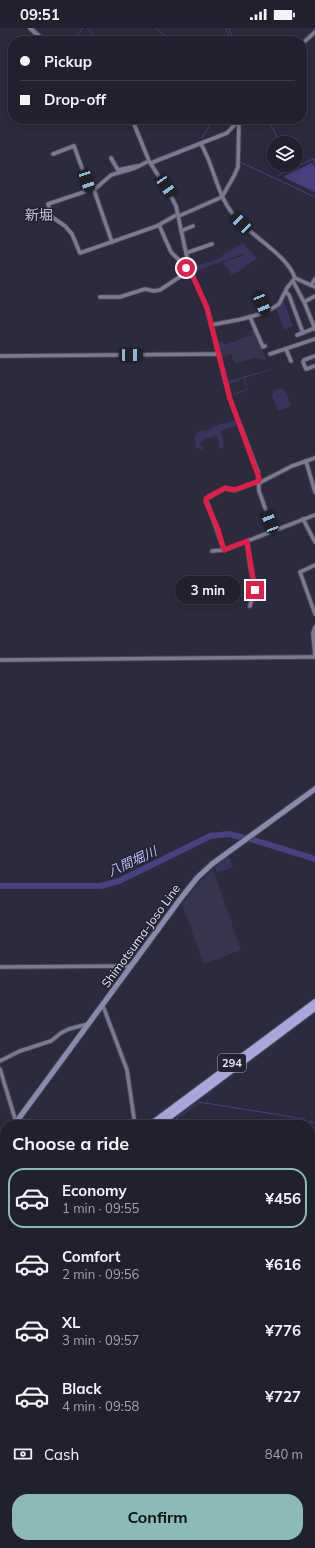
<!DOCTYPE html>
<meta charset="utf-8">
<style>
:root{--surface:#21202e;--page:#2d2d3a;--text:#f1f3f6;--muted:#a2a3aa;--line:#3e3e4a;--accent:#8bbbb9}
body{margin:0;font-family:Mulish,"Noto Sans JP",sans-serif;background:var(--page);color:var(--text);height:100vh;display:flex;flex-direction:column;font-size:15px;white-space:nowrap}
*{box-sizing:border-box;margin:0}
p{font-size:13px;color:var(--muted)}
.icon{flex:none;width:22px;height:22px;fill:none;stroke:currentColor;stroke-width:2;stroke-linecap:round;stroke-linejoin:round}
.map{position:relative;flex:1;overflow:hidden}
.drawer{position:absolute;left:0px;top:1092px;width:315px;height:428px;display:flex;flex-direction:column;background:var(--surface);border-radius:16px 16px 0 0;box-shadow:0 2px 10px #0003,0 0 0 1px var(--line)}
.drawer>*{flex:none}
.banner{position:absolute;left:8px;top:8px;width:299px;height:88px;border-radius:16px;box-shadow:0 2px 10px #0003,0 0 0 1px var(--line);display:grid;align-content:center;height:88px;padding:0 12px;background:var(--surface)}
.controls{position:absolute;left:267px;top:108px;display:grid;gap:8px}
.controls a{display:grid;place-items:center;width:36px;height:36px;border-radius:50%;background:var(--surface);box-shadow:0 2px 10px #0003,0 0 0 1px var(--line);font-size:20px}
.end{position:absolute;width:18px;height:18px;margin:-9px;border:5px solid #e11d48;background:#fff;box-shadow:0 0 0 2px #fff}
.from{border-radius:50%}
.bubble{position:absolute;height:28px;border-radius:14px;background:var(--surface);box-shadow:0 2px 10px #0003,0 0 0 1px var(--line);font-size:13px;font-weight:700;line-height:28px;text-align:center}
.car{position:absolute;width:12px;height:24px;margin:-12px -6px;border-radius:5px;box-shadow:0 0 3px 1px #0007;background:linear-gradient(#222 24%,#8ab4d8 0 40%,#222 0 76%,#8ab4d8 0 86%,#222 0)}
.banner b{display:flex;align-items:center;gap:14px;height:38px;font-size:15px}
.banner b+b{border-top:1px solid var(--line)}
.banner i{width:10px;height:10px;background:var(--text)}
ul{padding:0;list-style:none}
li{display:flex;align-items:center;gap:12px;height:60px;margin:0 8px 6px;padding:0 4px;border:2px solid transparent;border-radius:16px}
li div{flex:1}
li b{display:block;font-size:15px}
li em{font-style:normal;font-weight:700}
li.active{border-color:var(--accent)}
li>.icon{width:36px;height:36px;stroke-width:1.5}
h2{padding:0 12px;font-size:18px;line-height:48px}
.pay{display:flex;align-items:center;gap:10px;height:44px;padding:0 12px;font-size:15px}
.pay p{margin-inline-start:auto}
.button{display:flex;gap:8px;margin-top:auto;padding:8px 12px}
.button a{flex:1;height:46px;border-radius:16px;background:var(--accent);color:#111;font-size:16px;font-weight:700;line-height:46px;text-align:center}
.status{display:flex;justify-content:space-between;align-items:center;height:28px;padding:0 20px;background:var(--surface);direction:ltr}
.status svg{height:11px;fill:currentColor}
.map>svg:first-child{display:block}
.built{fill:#37354d}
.green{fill:#38345c;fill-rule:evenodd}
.water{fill:#484080}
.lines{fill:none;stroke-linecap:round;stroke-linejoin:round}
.stream{stroke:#484080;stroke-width:1}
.river{stroke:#484080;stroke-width:6}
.minor-casing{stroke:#474655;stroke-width:5.5}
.tertiary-casing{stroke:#474655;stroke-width:6}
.secondary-casing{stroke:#474655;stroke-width:7}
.trunk-casing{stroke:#474655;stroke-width:8}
.minor{stroke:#7b7a90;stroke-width:3.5}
.tertiary{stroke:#7b7a90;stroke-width:4}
.secondary{stroke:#8c8aac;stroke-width:5}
.trunk{stroke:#a8a6dc;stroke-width:5.5}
.route{stroke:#e11d48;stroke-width:5}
.labels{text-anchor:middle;stroke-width:3;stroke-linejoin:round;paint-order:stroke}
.shield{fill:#232233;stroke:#abaab8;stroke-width:1}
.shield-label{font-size:11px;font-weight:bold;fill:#e5e4f1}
.street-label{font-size:12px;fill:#e5e4f1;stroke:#232233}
.water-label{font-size:13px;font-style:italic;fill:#c0bdf7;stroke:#232233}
.quarter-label{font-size:14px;fill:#c0bfd7;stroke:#232233}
</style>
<div class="status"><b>09:51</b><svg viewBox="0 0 49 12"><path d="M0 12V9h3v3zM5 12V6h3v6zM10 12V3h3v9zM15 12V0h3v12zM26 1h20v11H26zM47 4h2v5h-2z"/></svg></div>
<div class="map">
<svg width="315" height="1520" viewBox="0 0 315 1520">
<rect width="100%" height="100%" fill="#2c2b3e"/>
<!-- built -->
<g class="built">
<path d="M256,308L266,331L263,332L254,330L235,336L231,326L219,331L217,323Z"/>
<path d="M213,841L241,922L204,936L182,876L198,856Z"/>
</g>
<!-- green -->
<g class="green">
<path d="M243,215L257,230L239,243L232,247L223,234L243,228L242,226L193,244L191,240L223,229V226Z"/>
<path d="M283,271L293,298L284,302L276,279Z"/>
<path d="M253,302L256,308L220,322L218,314L222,313L224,316H227L253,307L251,304L244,305Z"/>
<path d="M271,341V342L245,350L248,362L234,367L231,360L228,359L227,353ZM243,350L247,361L234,365L229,356L240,353V351Z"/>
<path d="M282,360L286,364L291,378L278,383L272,368L274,362Z"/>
<path d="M235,392L238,396L237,398L224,401L221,404C222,409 225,416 223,421L219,420L218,417L220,415L216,408L204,411V413L201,414L200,417L203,419V422L199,420H196L194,409L197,404L204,402L207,403L215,398Z"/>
<path d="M229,828L233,839L217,845L215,839Z"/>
</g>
<!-- water -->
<path class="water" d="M312,135L315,140V164L285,150L284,148Z"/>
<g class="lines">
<!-- stream -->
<g class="stream">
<path d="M34,0L49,13"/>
<path d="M156,0L171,13"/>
<path d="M226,0L231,13"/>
<path d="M229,0L234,13"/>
<path d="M314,0L315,1"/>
<path d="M88,1L101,13"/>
<path d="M72,13L83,0"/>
<path d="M268,91L280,115"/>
<path d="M202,110L214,91"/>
<path d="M154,131L196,115"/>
<path d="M313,131L315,135"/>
<path d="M240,134L315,169"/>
<path d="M233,145L236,138L237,98"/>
<path d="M279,147L315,130"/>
<path d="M223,164L226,158"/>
<path d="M180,185L188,182"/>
<path d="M177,190L187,240"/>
<path d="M189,245L192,251"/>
<path d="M309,1093L315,1095"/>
<path d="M168,1097L199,1074L305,1091"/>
<path d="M310,1341L315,1339"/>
</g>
<!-- river -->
<g class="river">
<path d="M250,811L315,831"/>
<path d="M0,858H101L119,853L210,808L229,806L245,810"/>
</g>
<defs>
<g id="minor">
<path d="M302,16L315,4"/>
<path d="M132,91L149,133L170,166L176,178L189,239L207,280L230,371L258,444L259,463L273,502"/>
<path d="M201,116C217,144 216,171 241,195C257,211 288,229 295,250L315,259"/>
<path d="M53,126L74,118L90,162"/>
<path d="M111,130L118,142L137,138"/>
<path d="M151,135L227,105L240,91"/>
<path d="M94,162H90L48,176L52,189L65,198L72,206L80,225L157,198L178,186"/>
<path d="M179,188L222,169L234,148L238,139L239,93"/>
<path d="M159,197L171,224L184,237L187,243"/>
<path d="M181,203L193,198"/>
<path d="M112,214L94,162L111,147L135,140L149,133"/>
<path d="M186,225L212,216"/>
<path d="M293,253L305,276L315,301"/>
<path d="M311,257L315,251"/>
<path d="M286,264L289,267L303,305"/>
<path d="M100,269H120L145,261L154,263L160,262L190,242"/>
<path d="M261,273L265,285"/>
<path d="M304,274L315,268"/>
<path d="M250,289L263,319L265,318"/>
<path d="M211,297L242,291L267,284L279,276L287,260L295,250"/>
<path d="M297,307L315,300"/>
<path d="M286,321L291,333"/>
<path d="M270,326L315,311"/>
<path d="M0,328L218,326"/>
<path d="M315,328L304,332L303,334L306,341L315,338"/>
<path d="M306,433L315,464"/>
<path d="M259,455L292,438L315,430"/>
<path d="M303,491L315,514"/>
<path d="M247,513L250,538L255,559L250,578"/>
<path d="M224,522L206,471L225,460L235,462L259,453"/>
<path d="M212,523L224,522L315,487"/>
<path d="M315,537L300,544L315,586"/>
<path d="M315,629L313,605L315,599"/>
<path d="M0,632L315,629"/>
<path d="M0,939L132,938"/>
<path d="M103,978L127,1042L135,1097"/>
<path d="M0,1033L20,1023L51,1013L61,1005L69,1001L88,996"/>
<path d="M0,1041L16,1094"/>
<path d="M0,1155L5,1166"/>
<path d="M310,1155L315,1154"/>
<path d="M310,1219L315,1277"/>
<path d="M310,1344L315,1343"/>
<path d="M113,1515V1516"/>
</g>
<path id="tertiary" d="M30,0L44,13"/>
<g id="secondary">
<path d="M14,1097L181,870L197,850L212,836L315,761"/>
<path d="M0,1113L5,1108"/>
</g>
<g id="trunk">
<path d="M150,1097L315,974"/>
<path d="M159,1097L315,980"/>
<path d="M0,1191L5,1189"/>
<path d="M0,1196L5,1194"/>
</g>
</defs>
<!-- minor casing -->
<use href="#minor" class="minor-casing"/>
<!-- tertiary casing -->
<use href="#tertiary" class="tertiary-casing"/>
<!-- secondary casing -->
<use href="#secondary" class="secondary-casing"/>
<!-- trunk casing -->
<use href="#trunk" class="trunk-casing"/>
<!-- minor -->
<use href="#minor" class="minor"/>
<!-- tertiary -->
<use href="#tertiary" class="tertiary"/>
<!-- secondary -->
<use href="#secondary" class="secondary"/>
<!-- trunk -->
<use href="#trunk" class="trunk"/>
</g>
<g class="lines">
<!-- route -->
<path class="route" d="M186,240L187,243L190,242L207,280L230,371L259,450V453L234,462L225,460L208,469L206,471V474L218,501L224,522L247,513L255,562"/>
</g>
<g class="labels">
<!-- shield labels -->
<rect class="shield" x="218" y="1026" width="28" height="18" rx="3"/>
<g class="shield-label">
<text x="232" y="1039">294</text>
</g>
<!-- street labels -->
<g class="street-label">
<text transform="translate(141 908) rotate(-54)" y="4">Shimotsuma-Joso Line</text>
</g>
<!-- water labels -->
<g class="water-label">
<text transform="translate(132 833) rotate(-25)" y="5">八間堀川</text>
</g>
<!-- quarter labels -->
<g class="quarter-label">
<text x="39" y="192">新堀</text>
</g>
</g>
</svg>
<div class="controls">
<a><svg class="icon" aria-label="layers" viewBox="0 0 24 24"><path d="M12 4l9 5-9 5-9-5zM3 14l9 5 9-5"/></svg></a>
</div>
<i class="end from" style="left:186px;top:240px"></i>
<i class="end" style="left:255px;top:562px"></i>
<div class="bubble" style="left:175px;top:548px;width:66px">3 min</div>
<i class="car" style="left:87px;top:153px;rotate:162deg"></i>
<i class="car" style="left:166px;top:158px;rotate:146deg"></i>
<i class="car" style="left:241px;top:195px;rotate:316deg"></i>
<i class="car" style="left:262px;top:276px;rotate:158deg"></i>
<i class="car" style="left:131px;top:327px;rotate:90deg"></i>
<i class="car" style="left:270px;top:494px;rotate:339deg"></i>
<div class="banner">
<b><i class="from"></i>Pickup</b>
<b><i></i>Drop-off</b>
</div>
<section class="drawer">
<h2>Choose a ride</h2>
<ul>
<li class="active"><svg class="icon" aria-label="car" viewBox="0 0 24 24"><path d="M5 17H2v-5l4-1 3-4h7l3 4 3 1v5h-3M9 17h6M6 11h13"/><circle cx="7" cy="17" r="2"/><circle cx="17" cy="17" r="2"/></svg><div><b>Economy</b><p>1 min · 09:55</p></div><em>¥456</em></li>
<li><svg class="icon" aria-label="car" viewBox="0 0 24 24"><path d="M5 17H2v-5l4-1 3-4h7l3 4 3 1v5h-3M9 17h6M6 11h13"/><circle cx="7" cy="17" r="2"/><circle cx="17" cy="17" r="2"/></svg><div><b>Comfort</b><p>2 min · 09:56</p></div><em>¥616</em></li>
<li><svg class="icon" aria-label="car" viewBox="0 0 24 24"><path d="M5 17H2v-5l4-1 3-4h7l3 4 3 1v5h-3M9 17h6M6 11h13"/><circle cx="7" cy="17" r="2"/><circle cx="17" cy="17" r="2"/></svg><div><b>XL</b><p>3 min · 09:57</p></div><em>¥776</em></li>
<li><svg class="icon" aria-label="car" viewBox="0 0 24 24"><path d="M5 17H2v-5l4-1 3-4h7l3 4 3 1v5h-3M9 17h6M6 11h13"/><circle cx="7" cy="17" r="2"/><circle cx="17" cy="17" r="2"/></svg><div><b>Black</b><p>4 min · 09:58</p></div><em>¥727</em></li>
</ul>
<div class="pay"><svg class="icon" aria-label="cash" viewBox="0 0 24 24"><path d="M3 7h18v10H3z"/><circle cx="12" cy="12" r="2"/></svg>Cash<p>840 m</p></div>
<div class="button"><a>Confirm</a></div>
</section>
</div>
